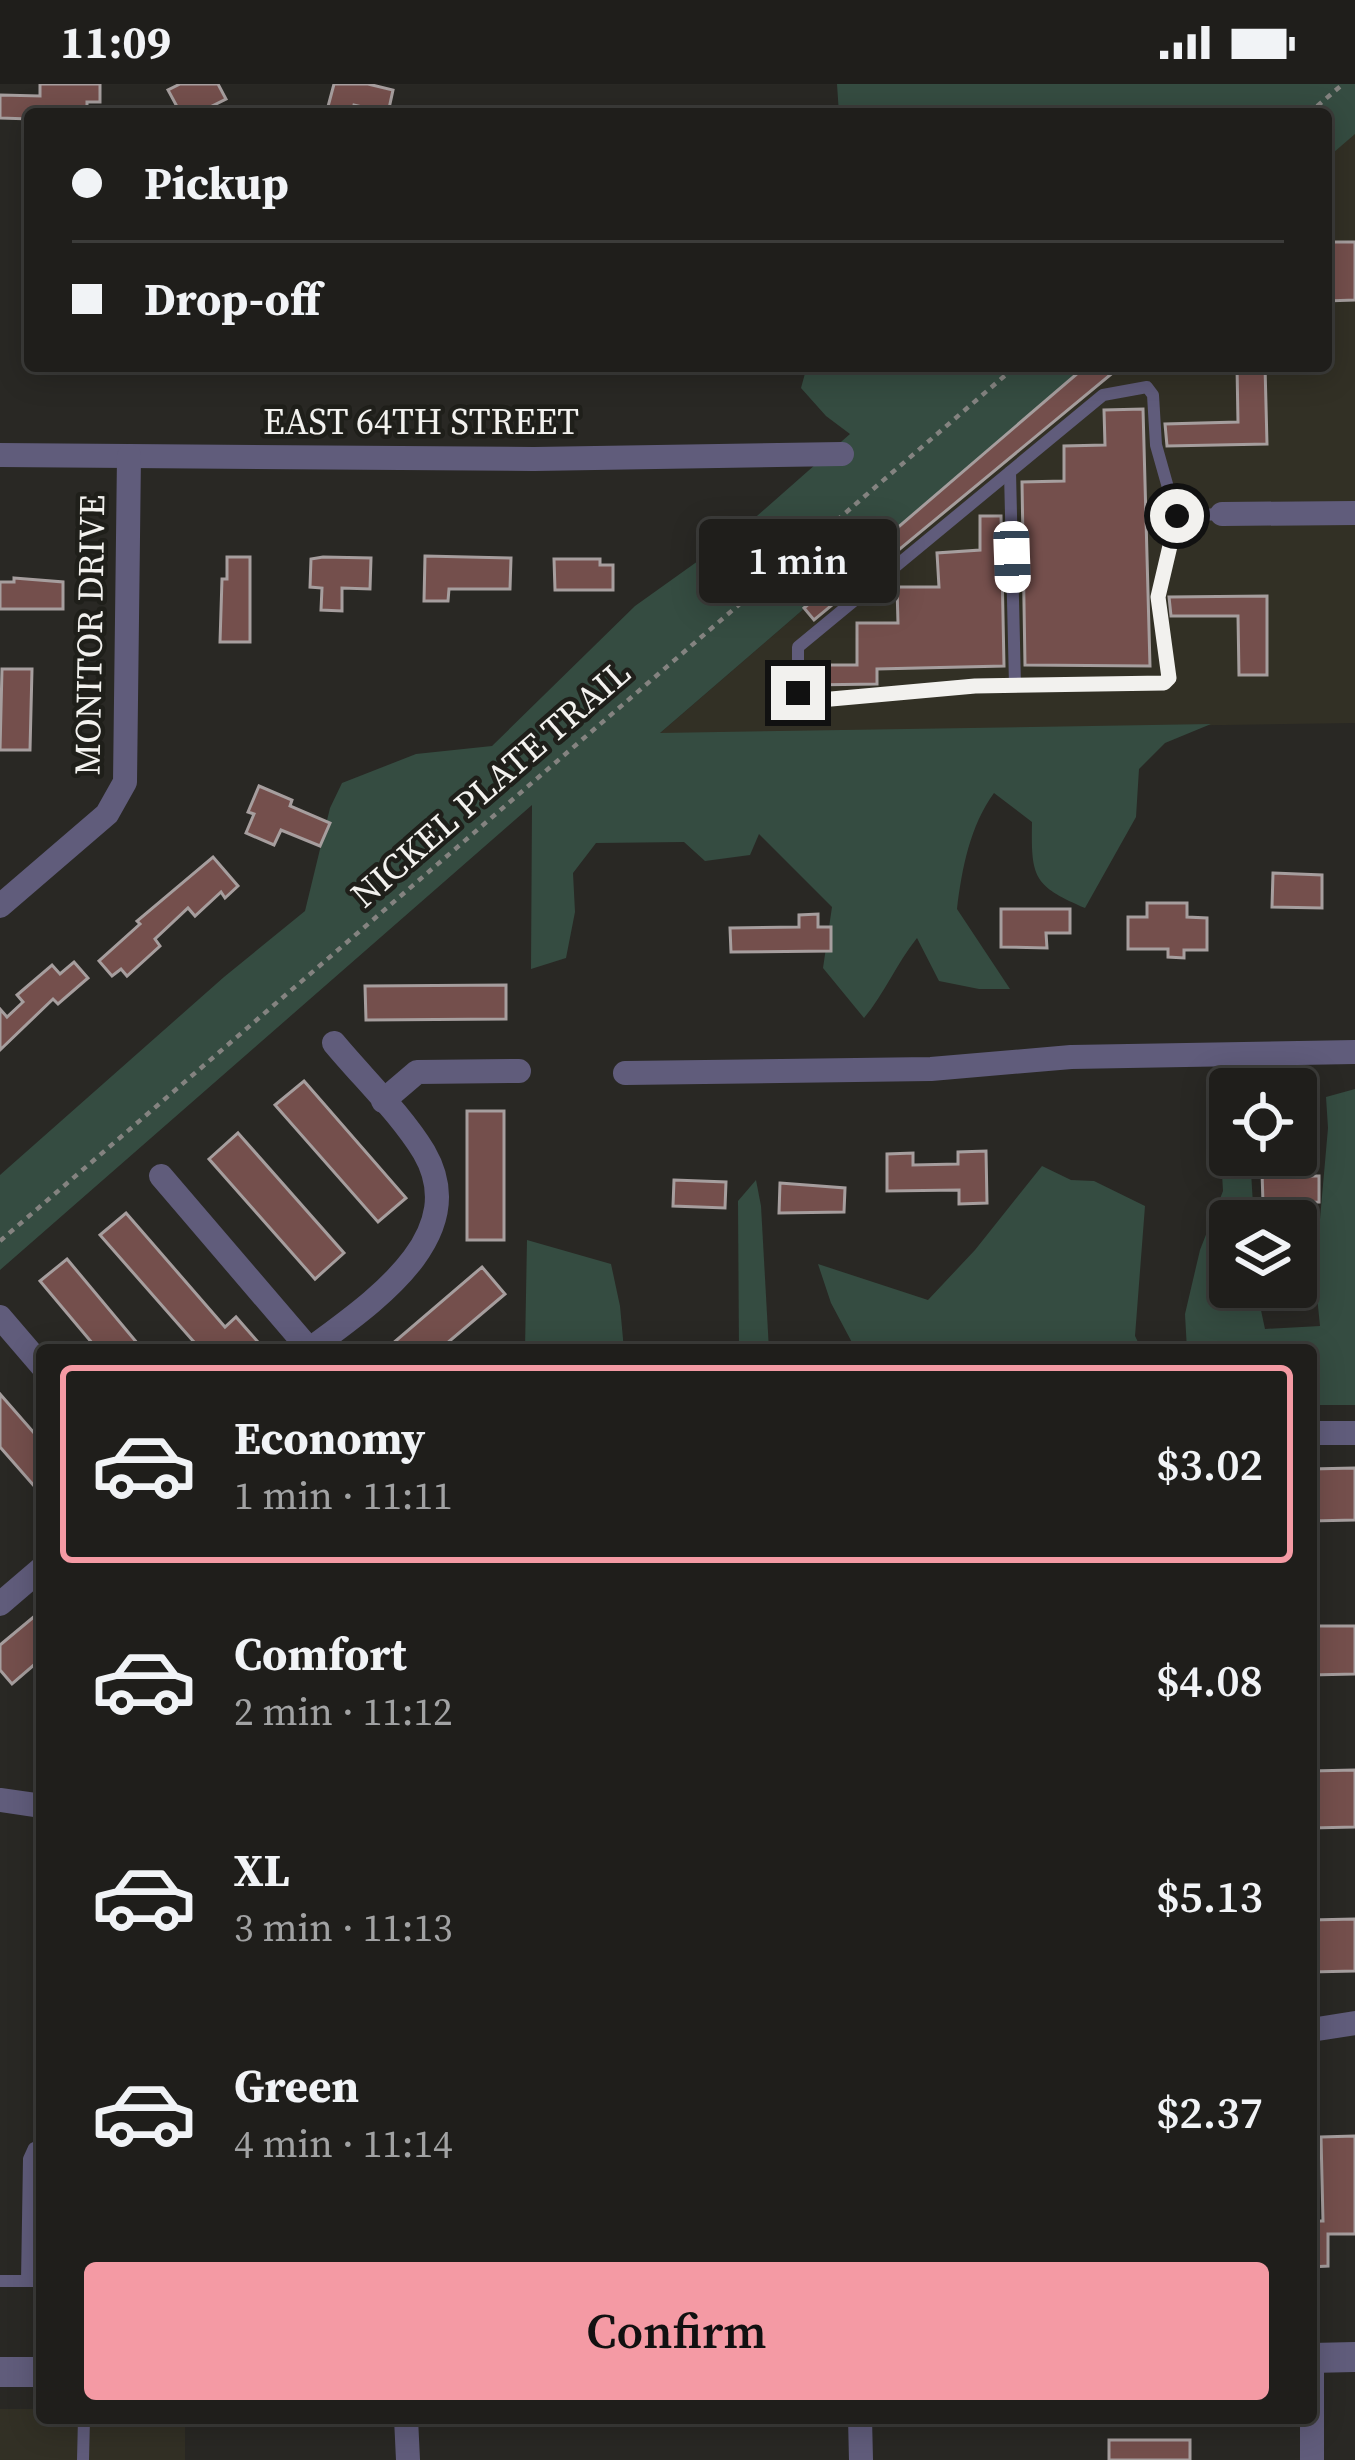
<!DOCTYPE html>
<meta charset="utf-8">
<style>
:root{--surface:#1f1e1b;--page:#272724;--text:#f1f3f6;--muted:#a1a2a3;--line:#3c3c3a;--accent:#f49aa4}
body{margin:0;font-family:"Source Serif 4",serif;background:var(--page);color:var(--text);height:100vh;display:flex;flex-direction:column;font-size:45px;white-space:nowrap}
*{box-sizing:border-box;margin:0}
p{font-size:39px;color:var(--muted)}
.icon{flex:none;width:66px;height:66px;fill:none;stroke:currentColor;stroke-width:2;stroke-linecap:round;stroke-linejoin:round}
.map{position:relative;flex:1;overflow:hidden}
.details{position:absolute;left:36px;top:1260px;width:1281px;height:1080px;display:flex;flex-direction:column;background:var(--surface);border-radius:12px;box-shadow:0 6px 30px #0003,0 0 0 3px var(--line)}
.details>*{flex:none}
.top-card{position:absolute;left:24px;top:24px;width:1308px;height:264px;border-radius:12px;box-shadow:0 6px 30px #0003,0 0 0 3px var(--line);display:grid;align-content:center;height:264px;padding:0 48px;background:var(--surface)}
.fabs{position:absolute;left:1209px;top:984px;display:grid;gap:24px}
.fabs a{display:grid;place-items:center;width:108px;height:108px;border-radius:12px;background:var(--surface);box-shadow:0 6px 30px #0003,0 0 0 3px var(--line);font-size:60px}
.end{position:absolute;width:54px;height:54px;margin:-27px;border:15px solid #f2f1ee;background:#111;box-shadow:0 0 0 6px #111}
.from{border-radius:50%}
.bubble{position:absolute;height:84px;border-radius:12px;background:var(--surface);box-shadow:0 6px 30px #0003,0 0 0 3px var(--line);font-size:39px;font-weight:600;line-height:84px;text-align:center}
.car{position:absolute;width:36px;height:72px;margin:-36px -18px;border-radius:15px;box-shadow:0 0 9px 3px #0007;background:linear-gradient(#fff 24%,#345 0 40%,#fff 0 76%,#345 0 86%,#fff 0)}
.top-card b{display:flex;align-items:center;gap:42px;height:114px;font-size:45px}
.top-card b+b{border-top:3px solid var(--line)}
.top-card i{width:30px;height:30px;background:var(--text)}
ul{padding:21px 0 0;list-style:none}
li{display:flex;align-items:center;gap:36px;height:198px;margin:0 24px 18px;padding:0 24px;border:6px solid transparent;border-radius:12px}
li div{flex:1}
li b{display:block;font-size:45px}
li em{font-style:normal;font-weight:600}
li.selected{border-color:var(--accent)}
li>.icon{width:108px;height:108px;stroke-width:1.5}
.button{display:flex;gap:24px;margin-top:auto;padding:24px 48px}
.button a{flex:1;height:138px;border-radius:12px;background:var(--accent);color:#111;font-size:48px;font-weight:600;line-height:138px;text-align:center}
.status{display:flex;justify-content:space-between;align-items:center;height:84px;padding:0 60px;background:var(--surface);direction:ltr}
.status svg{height:33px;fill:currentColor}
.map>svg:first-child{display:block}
.built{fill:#323025}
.green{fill:#354c41}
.building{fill:#744f4c;stroke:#a69e9e;stroke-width:3}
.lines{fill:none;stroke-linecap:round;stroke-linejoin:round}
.path{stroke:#848380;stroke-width:4.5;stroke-dasharray:6 6;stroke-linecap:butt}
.service{stroke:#605c7b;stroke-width:12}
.minor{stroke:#605c7b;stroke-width:24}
.tertiary{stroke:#605c7b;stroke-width:30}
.route{stroke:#f2f1ee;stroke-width:15}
.labels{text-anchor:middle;stroke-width:9;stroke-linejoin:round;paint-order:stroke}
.street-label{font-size:36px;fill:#f2f1ee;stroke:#1f1f1a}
</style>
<div class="status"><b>11:09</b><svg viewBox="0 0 49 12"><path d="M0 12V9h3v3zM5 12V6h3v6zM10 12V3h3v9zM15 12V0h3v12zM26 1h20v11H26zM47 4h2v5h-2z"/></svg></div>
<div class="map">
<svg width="1355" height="2376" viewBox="0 0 1355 2376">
<rect width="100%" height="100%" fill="#292824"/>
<!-- built -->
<g class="built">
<path d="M1355,49V639L659,650L1085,282H1326V65Z"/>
<path d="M0,2325H42V2334H185V2376H0Z"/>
</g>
<!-- green -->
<g class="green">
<path d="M837,0H1355V50L1326,75V30H839Z"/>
<path d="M807,282H1085L660,649L1211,640L1165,659L1139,685L1136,733L1085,824C1033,802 1031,793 1032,738L994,709C970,742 962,784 957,825L1010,905H979L939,897L917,854C896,880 885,909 864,934L823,884L832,823L759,750L750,771L705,777L684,758L596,759L573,789L575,828L566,874L531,885L532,721L0,1186V1091L224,893L305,827L330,724L342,699L416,670L492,662L635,522L740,447L850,350L826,332L801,304Z"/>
<path d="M1355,1005V1321H1311V1266H1187L1185,1230L1200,1166L1223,1107L1219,1038L1230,1033V1071H1250L1254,1137H1230V1203H1256L1265,1245L1320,1242L1315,1192L1328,1044L1326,1013Z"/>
<path d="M1042,1082L1071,1096L1094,1097L1145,1122L1135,1252L1142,1266H856L831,1219L818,1180L928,1216L975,1166Z"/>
<path d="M756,1096L761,1122L769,1266H739L738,1117Z"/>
<path d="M527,1156L611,1180L620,1222L624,1266H525Z"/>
</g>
<!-- building -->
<g class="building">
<path d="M40,0H100V18H87V25L42,23L41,30H30V35L0,34V11L40,12Z"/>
<path d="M180,0H218L226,15L196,30H181L168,6Z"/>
<path d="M334,0H368L393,6L388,29L354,21L352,30H326Z"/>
<path d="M1326,158H1355V216L1326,217Z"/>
<path d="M1086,282H1121L814,536L804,524Z"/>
<path d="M1237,282H1265L1267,360L1167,362L1165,340L1238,338Z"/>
<path d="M1143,325L1150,582L1025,581L1022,398L1064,397V362L1105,361L1104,326Z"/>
<path d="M980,432H1001L1004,582L877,585V600L810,601V581H857V539H898L897,503H939L937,469L980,466Z"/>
<path d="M425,472L511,474L510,505H449L448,517H424Z"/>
<path d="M227,473H250V558H220L222,495H227Z"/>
<path d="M323,473L371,474L370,505L342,504V527L321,526L322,504L310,503L311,475Z"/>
<path d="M554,475H600V481H613V506H555Z"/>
<path d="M14,494L63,498V525H0V498H14Z"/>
<path d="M1267,512V591H1239L1238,532H1171L1169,513Z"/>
<path d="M2,585H32L30,666H0Z"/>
<path d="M259,702L292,716L290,722L330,739L320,762L281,746L274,761L246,749L254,730L248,728Z"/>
<path d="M213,773L238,802L225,814L221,808L195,832L188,824L155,855L160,862L127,892L121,885L112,892L99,877L140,840L137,837Z"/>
<path d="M1273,789L1322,791V824L1272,823Z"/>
<path d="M1147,819H1187V833L1207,834V866H1184V874L1168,873V865H1128V833H1147Z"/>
<path d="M1001,825H1070V849H1046L1047,864L1001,863Z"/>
<path d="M818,830V843H831V867L731,868L730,844L799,843V831Z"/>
<path d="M74,878L88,894L58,920L53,915L0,966V925L7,933L23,918L17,911L52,881L60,890Z"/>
<path d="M506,901V935L366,936L365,902Z"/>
<path d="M304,997L406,1114L378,1138L275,1021Z"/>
<rect x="467" y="1027" width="37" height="129"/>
<path d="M238,1049L344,1169L315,1195L209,1075Z"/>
<path d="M986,1067L987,1119L959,1120V1106L887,1107V1070L913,1069V1081L958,1080V1068Z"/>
<path d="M1306,1087V1092H1319V1118L1263,1119L1262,1088Z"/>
<path d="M674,1096L726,1098L725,1124L673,1122Z"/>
<path d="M780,1099L845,1104L844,1128L779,1129Z"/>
<path d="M126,1129L225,1243L236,1233L265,1266H201L100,1151Z"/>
<path d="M67,1175L143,1266H98L40,1197Z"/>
<path d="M482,1183L505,1210L439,1266H385Z"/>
<path d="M0,1310L42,1358V1411L0,1363Z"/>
<path d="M1355,1384V1436L1311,1437V1385Z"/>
<path d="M42,1526V1574L12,1600L0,1586V1561Z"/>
<path d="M1311,1542H1355V1590L1311,1591Z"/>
<path d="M1355,1686V1743L1311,1744V1687Z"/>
<path d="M1355,1835V1887L1311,1888V1836Z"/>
<path d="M1355,2052V2150H1328V2182L1311,2183V2137H1323L1321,2053Z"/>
<rect x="1109" y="2356" width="81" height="20"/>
</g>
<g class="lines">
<!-- path -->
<g class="path">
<path d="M1308,30L1343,0"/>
<path d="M0,1157L1016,282"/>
</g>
<!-- service -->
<g class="service">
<path d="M1010,388L1015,601"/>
<path d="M1176,432L1158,513L1169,594L1164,599L975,601L809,617L798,609V563L1103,311L1147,303L1153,311L1156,361L1176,432L1222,430"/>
<path d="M0,2197H42"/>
<path d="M27,2197L29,2075L34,2064L42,2062"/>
<path d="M83,2376L84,2334"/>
</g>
<!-- minor -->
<g class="minor">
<path d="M0,371L534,375L842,370"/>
<path d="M1222,430L1355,429"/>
<path d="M0,822L107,730L125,698L129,372"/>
<path d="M625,989L931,985L1071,973L1355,968"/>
<path d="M383,1017L417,988L519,987"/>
<path d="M161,1092L310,1266"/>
<path d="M0,1233L42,1282"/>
<path d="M309,1266C367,1222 474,1154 424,1068C400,1029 363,994 334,959"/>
<path d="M1311,1349H1355"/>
<path d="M0,1520L42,1484"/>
<path d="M0,1716L42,1722"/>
<path d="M1311,1946L1355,1939"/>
<path d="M406,2334L408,2376"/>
<path d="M860,2334L861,2376"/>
<path d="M1312,2376V2274"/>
</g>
<!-- tertiary -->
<g class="tertiary">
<path d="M1311,2274L1355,2273"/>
<path d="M0,2288H42"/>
</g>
</g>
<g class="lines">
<!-- route -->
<path class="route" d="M798,609L809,617L975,602L1164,599L1169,594L1158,513L1177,432"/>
</g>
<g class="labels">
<!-- street labels -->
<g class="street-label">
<text x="421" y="350">EAST 64TH STREET</text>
<text transform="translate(89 551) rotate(-89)" y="13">MONITOR DRIVE</text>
<text transform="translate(490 699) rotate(-41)" y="13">NICKEL PLATE TRAIL</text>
</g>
</g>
</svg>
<div class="fabs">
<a><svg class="icon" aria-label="locate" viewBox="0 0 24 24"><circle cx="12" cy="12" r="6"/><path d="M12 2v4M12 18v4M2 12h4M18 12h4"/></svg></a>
<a><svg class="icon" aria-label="layers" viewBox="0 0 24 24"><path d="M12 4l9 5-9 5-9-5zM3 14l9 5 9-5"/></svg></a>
</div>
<i class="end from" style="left:1177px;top:432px"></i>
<i class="end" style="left:798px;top:609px"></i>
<div class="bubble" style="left:699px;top:435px;width:198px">1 min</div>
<i class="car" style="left:1012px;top:473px;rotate:178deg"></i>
<div class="top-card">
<b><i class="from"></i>Pickup</b>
<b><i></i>Drop-off</b>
</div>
<section class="details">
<ul>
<li class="selected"><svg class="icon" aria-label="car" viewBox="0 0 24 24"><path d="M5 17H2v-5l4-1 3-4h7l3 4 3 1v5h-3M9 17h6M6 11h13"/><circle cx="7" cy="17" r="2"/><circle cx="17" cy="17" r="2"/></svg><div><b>Economy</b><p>1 min · 11:11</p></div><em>$3.02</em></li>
<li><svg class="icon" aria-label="car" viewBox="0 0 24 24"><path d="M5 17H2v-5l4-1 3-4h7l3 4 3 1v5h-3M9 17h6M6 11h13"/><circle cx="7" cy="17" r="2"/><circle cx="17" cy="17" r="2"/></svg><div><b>Comfort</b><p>2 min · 11:12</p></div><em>$4.08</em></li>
<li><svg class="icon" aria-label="car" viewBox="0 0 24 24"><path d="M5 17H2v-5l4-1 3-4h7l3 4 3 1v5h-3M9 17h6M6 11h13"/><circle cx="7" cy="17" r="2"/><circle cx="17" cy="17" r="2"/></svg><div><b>XL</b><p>3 min · 11:13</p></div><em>$5.13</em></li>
<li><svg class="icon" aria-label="car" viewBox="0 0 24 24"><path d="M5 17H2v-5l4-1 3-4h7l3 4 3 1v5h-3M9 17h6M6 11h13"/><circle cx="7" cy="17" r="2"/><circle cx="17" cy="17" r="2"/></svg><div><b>Green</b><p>4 min · 11:14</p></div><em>$2.37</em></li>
</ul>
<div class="button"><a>Confirm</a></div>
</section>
</div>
